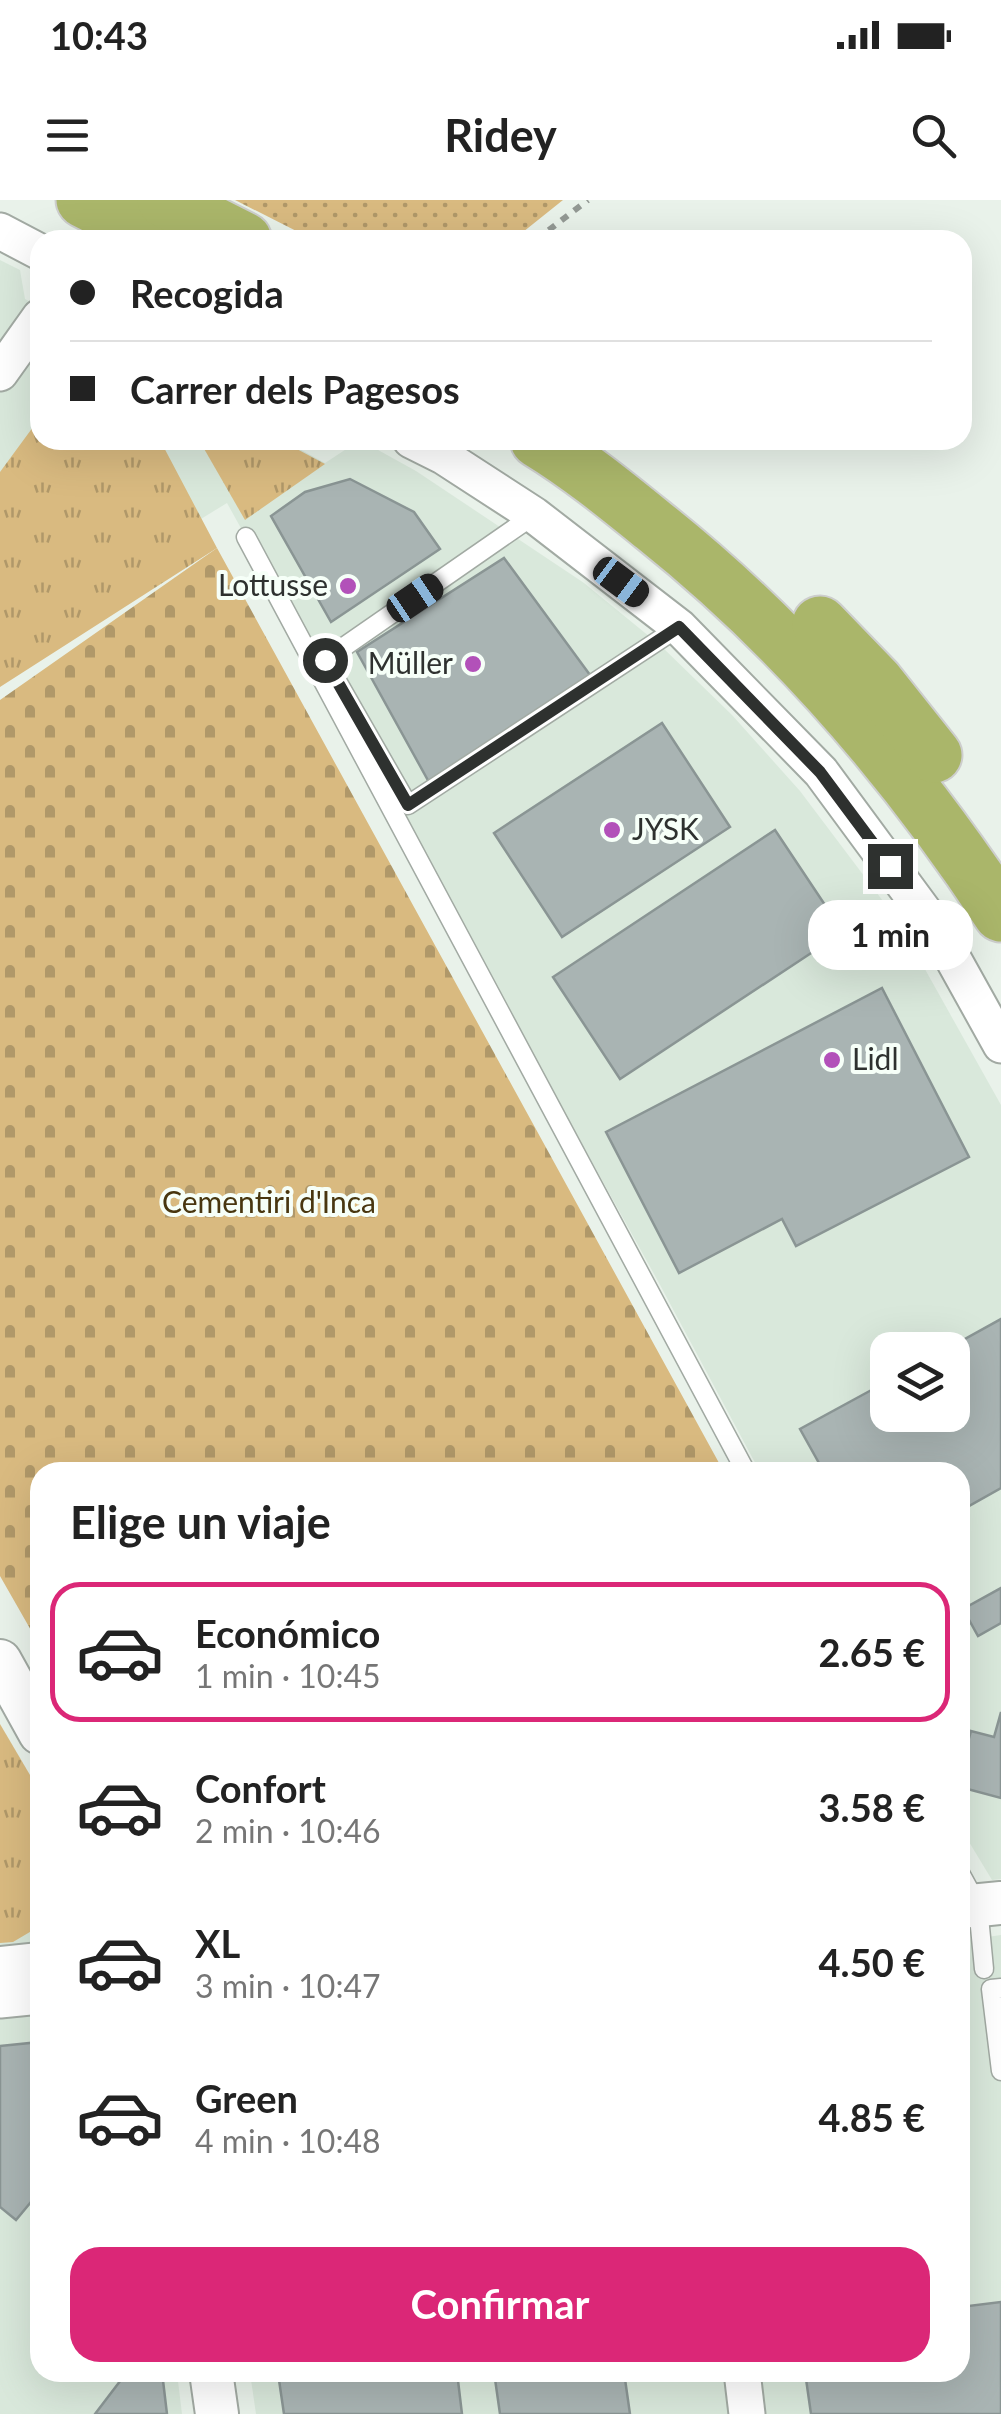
<!DOCTYPE html>
<html lang="es">
<meta charset="utf-8">
<style>
:root{--surface:#fff;--page:#f6f6f6;--text:#222;--muted:#767676;--line:#e0e0e0;--accent:#db2777}
body{margin:0;font-family:Lato,sans-serif;background:var(--page);color:var(--text);height:100vh;display:flex;flex-direction:column;font-size:38px;white-space:nowrap}
*{box-sizing:border-box;margin:0}
p{font-size:32px;color:var(--muted)}
.icon{flex:none;width:55px;height:55px;fill:none;stroke:currentColor;stroke-width:2;stroke-linecap:round;stroke-linejoin:round}
.map{position:relative;flex:1;overflow:hidden}
.side{position:absolute;left:30px;top:1262px;width:940px;height:920px;display:flex;flex-direction:column;background:var(--surface);border-radius:30px;box-shadow:0 10px 40px #0002}
.side>*{flex:none}
.top-card{position:absolute;left:30px;top:30px;width:942px;height:220px;border-radius:30px;box-shadow:0 10px 40px #0002;display:grid;align-content:center;height:220px;padding:0 40px;background:var(--surface)}
.controls{position:absolute;left:870px;top:1132px;display:grid;gap:20px}
.controls a{display:grid;place-items:center;width:100px;height:100px;border-radius:20px;background:var(--surface);box-shadow:0 10px 40px #0002;font-size:50px}
.end{position:absolute;width:45px;height:45px;margin:-22px;border:12px solid #2e312f;background:#fff;box-shadow:0 0 0 5px #fff}
.from{border-radius:50%}
.bubble{position:absolute;height:70px;border-radius:30px;background:var(--surface);box-shadow:0 10px 40px #0002;font-size:32px;font-weight:700;line-height:70px;text-align:center}
.car{position:absolute;width:30px;height:60px;margin:-30px -15px;border-radius:12px;box-shadow:0 0 8px 2px #0007;background:linear-gradient(#222 24%,#8ab4d8 0 40%,#222 0 76%,#8ab4d8 0 86%,#222 0)}
.top-card b{display:flex;align-items:center;gap:35px;height:95px;font-size:38px}
.top-card b+b{border-top:2px solid var(--line)}
.top-card i{width:25px;height:25px;background:var(--text)}
ul{padding:0;list-style:none}
li{display:flex;align-items:center;gap:30px;height:140px;margin:0 20px 15px;padding:0 20px;border:5px solid transparent;border-radius:30px}
li div{flex:1}
li b{display:block;font-size:38px}
li em{font-style:normal;font-weight:700}
li.on{border-color:var(--accent)}
li>.icon{width:90px;height:90px;stroke-width:1.5}
h2{padding:0 40px;font-size:45px;line-height:120px}
.cta{display:flex;gap:20px;margin-top:auto;padding:20px 40px}
.cta a{flex:1;height:115px;border-radius:30px;background:var(--accent);color:#fff;font-size:40px;font-weight:700;line-height:115px;text-align:center}
.status{display:flex;justify-content:space-between;align-items:center;height:70px;padding:0 50px;background:var(--surface);direction:ltr}
.status svg{height:28px;fill:currentColor}
header{display:flex;justify-content:space-between;align-items:center;height:130px;padding:0 40px;background:var(--surface);font-size:45px;font-weight:700}
.map>svg:first-child{display:block}
.built{fill:#d9e8db;fill-rule:evenodd}
.grass{fill:url(#grass-dots)}
.cemetery{fill:url(#cemetery-stones)}
.park{fill:url(#park-tufts)}
.building{fill:#a9b4b3;stroke:#8a9594;stroke-width:2.5}
.lines{fill:none;stroke-linecap:round;stroke-linejoin:round}
.service-casing{stroke:#a2aaa3;stroke-width:21}
.minor-casing{stroke:#a2aaa3;stroke-width:39}
.tertiary-casing{stroke:#a2aaa3;stroke-width:46}
.trunk-casing{stroke:#cdcecd;stroke-width:59}
.path{stroke:#939994;stroke-width:6;stroke-dasharray:8 8;stroke-linecap:butt}
.service{stroke:#fff;stroke-width:18}
.minor{stroke:#fff;stroke-width:35}
.tertiary{stroke:#fff;stroke-width:42}
.trunk{stroke:#aab66a;stroke-width:55}
.route{stroke:#2e312f;stroke-width:12}
.poi-dot{fill:#b251b9;stroke:#f6fff8;stroke-width:4}
.labels{text-anchor:middle;stroke-width:8;stroke-linejoin:round;paint-order:stroke}
.poi-label{font-size:30px;fill:#2e312f;stroke:#f6fff8;text-anchor:end}
.park-label{font-size:30px;fill:#48360f;stroke:#f6fff8}
</style>
<div class="status"><b>10:43</b><svg viewBox="0 0 49 12"><path d="M0 12V9h3v3zM5 12V6h3v6zM10 12V3h3v9zM15 12V0h3v12zM26 1h20v11H26zM47 4h2v5h-2z"/></svg></div>
<header><svg class="icon" aria-label="menu" viewBox="0 0 24 24"><path d="M4 6h16M4 12h16M4 18h16"/></svg>Ridey<svg class="icon" aria-label="search" viewBox="0 0 24 24"><circle cx="10" cy="10" r="6"/><path d="M15 15l6 6"/></svg></header>
<div class="map">
<svg width="1001" height="2214" viewBox="0 0 1001 2214">
<defs>
<pattern id="grass-dots" width="8" height="8" patternUnits="userSpaceOnUse" patternTransform="scale(2.5)"><rect width="8" height="8" fill="#d9ba80"/><path d="M2 2h.1M6 6h.1" fill="none" stroke="#b09869" stroke-width="1.8" stroke-linecap="round"/></pattern>
<pattern id="cemetery-stones" width="16" height="16" patternUnits="userSpaceOnUse" patternTransform="scale(2.5)"><rect width="16" height="16" fill="#d9ba80"/><path d="M2 7V4a2 2 0 0 1 4 0v3zM10 15v-3a2 2 0 0 1 4 0v3z" fill="#b09869"/></pattern>
<pattern id="park-tufts" width="24" height="20" patternUnits="userSpaceOnUse" patternTransform="scale(2.5)"><rect width="24" height="20" fill="#d9ba80"/><path d="M3 7l-1-3M5 7V3M7 7l1-3M15 17l-1-3M17 17v-4M19 17l1-3" fill="none" stroke="#b09869"/></pattern>
</defs>
<rect width="100%" height="100%" fill="#e9f2ea"/>
<!-- built -->
<g class="built">
<path d="M0,60L20,70L25,99L40,107V240H283L325,263L360,240L416,271L584,383L661,446L732,515L800,591L898,721L1001,905V1679L992,1680L960,1627V1272H760L659,1083L227,303L0,442ZM888,1150H952V1215H888Z"/>
<path d="M0,1579L40,1651V2172L177,2173L182,2214H0Z"/>
<path d="M1001,1735V2214H256L250,2173L960,2172V1741Z"/>
</g>
<!-- grass -->
<path class="grass" d="M235,0H563L513,40H314Z"/>
<!-- cemetery -->
<path class="cemetery" d="M217,348L724,1272H40V1446L0,1376V500Z"/>
<!-- park -->
<g class="park">
<path d="M36,223L40,225V240H160L217,348L0,487V272Z"/>
<path d="M199,240H280L325,264L245,320Z"/>
<path d="M0,1524L40,1592V1726L13,1742L0,1743Z"/>
</g>
<!-- building -->
<g class="building">
<path d="M350,279L414,312L440,349L331,422L271,316L305,292Z"/>
<path d="M504,358L590,475L430,584L357,452Z"/>
<path d="M662,523L730,627L562,737L494,633Z"/>
<path d="M775,630L843,732L620,879L553,777Z"/>
<path d="M882,788L969,957L796,1046L782,1019L679,1073L606,932Z"/>
<path d="M1001,1119V1288L960,1311V1272H824L800,1229L888,1181V1215H952V1150H945Z"/>
<path d="M1001,1388V1423L978,1436L963,1409Z"/>
<path d="M1001,1512V1598L960,1587V1571L971,1531L994,1537Z"/>
<path d="M40,1842V1991L16,2020L0,2007V1846Z"/>
<path d="M1001,2102V2214H811L805,2172H960V2107Z"/>
<path d="M127,2172H162L167,2214H95Z"/>
<path d="M332,2172H457L462,2214H284L279,2180Z"/>
<path d="M494,2172H624L630,2214H500Z"/>
</g>
<g class="lines">
<defs>
<g id="service">
<path d="M534,315L325,460L408,605L679,427"/>
<path d="M246,337L746,1272"/>
<path d="M960,1673L978,1706L984,1769"/>
<path d="M1001,1788L991,1789L1001,1871"/>
</g>
<g id="minor">
<path d="M0,31L40,52"/>
<path d="M0,173L40,117"/>
<path d="M411,240L443,256L534,315L679,427L821,572L936,728L1001,845"/>
<path d="M0,1800L40,1796"/>
<path d="M742,2172L747,2214"/>
</g>
<g id="tertiary">
<path d="M0,1461L40,1533"/>
<path d="M960,1707L1001,1703"/>
<path d="M0,1768L40,1764"/>
<path d="M211,2172L217,2214"/>
</g>
<g id="trunk">
<path d="M84,0L162,40"/>
<path d="M165,0L244,40"/>
<path d="M538,240C579,265 617,296 654,326C792,436 904,567 1001,714"/>
<path d="M820,424L876,482L934,555"/>
</g>
</defs>
<!-- service casing -->
<use href="#service" class="service-casing"/>
<!-- minor casing -->
<use href="#minor" class="minor-casing"/>
<!-- tertiary casing -->
<use href="#tertiary" class="tertiary-casing"/>
<!-- trunk casing -->
<use href="#trunk" class="trunk-casing"/>
<!-- path -->
<path class="path" d="M536,40L588,0"/>
<!-- service -->
<use href="#service" class="service"/>
<!-- minor -->
<use href="#minor" class="minor"/>
<!-- tertiary -->
<use href="#tertiary" class="tertiary"/>
<!-- trunk -->
<use href="#trunk" class="trunk"/>
</g>
<g class="lines">
<!-- route -->
<path class="route" d="M325,460L408,605L679,427L820,572L890,666"/>
</g>
<!-- markers -->
<g class="poi-dot">
<circle cx="348" cy="386" r="10"/>
<circle cx="473" cy="464" r="10"/>
<circle cx="612" cy="630" r="10"/>
<circle cx="832" cy="860" r="10"/>
</g>
<g class="labels">
<!-- poi labels -->
<g class="poi-label">
<text x="328" y="396">Lottusse</text>
<text x="453" y="474">Müller</text>
<text x="632" y="640" text-anchor="start">JYSK</text>
<text x="852" y="870" text-anchor="start">Lidl</text>
</g>
<!-- park labels -->
<g class="park-label">
<text x="269" y="1013">Cementiri d'Inca</text>
</g>
</g>
</svg>
<div class="controls">
<a><svg class="icon" aria-label="layers" viewBox="0 0 24 24"><path d="M12 4l9 5-9 5-9-5zM3 14l9 5 9-5"/></svg></a>
</div>
<i class="end from" style="left:325px;top:460px"></i>
<i class="end" style="left:890px;top:666px"></i>
<div class="bubble" style="left:808px;top:700px;width:165px">1 min</div>
<i class="car" style="left:621px;top:382px;rotate:127deg"></i>
<i class="car" style="left:415px;top:398px;rotate:56deg"></i>
<div class="top-card">
<b><i class="from"></i>Recogida</b>
<b><i></i>Carrer dels Pagesos</b>
</div>
<section class="side">
<h2>Elige un viaje</h2>
<ul>
<li class="on"><svg class="icon" aria-label="car" viewBox="0 0 24 24"><path d="M5 17H2v-5l4-1 3-4h7l3 4 3 1v5h-3M9 17h6M6 11h13"/><circle cx="7" cy="17" r="2"/><circle cx="17" cy="17" r="2"/></svg><div><b>Económico</b><p>1 min · 10:45</p></div><em>2.65 €</em></li>
<li><svg class="icon" aria-label="car" viewBox="0 0 24 24"><path d="M5 17H2v-5l4-1 3-4h7l3 4 3 1v5h-3M9 17h6M6 11h13"/><circle cx="7" cy="17" r="2"/><circle cx="17" cy="17" r="2"/></svg><div><b>Confort</b><p>2 min · 10:46</p></div><em>3.58 €</em></li>
<li><svg class="icon" aria-label="car" viewBox="0 0 24 24"><path d="M5 17H2v-5l4-1 3-4h7l3 4 3 1v5h-3M9 17h6M6 11h13"/><circle cx="7" cy="17" r="2"/><circle cx="17" cy="17" r="2"/></svg><div><b>XL</b><p>3 min · 10:47</p></div><em>4.50 €</em></li>
<li><svg class="icon" aria-label="car" viewBox="0 0 24 24"><path d="M5 17H2v-5l4-1 3-4h7l3 4 3 1v5h-3M9 17h6M6 11h13"/><circle cx="7" cy="17" r="2"/><circle cx="17" cy="17" r="2"/></svg><div><b>Green</b><p>4 min · 10:48</p></div><em>4.85 €</em></li>
</ul>
<div class="cta"><a>Confirmar</a></div>
</section>
</div>
